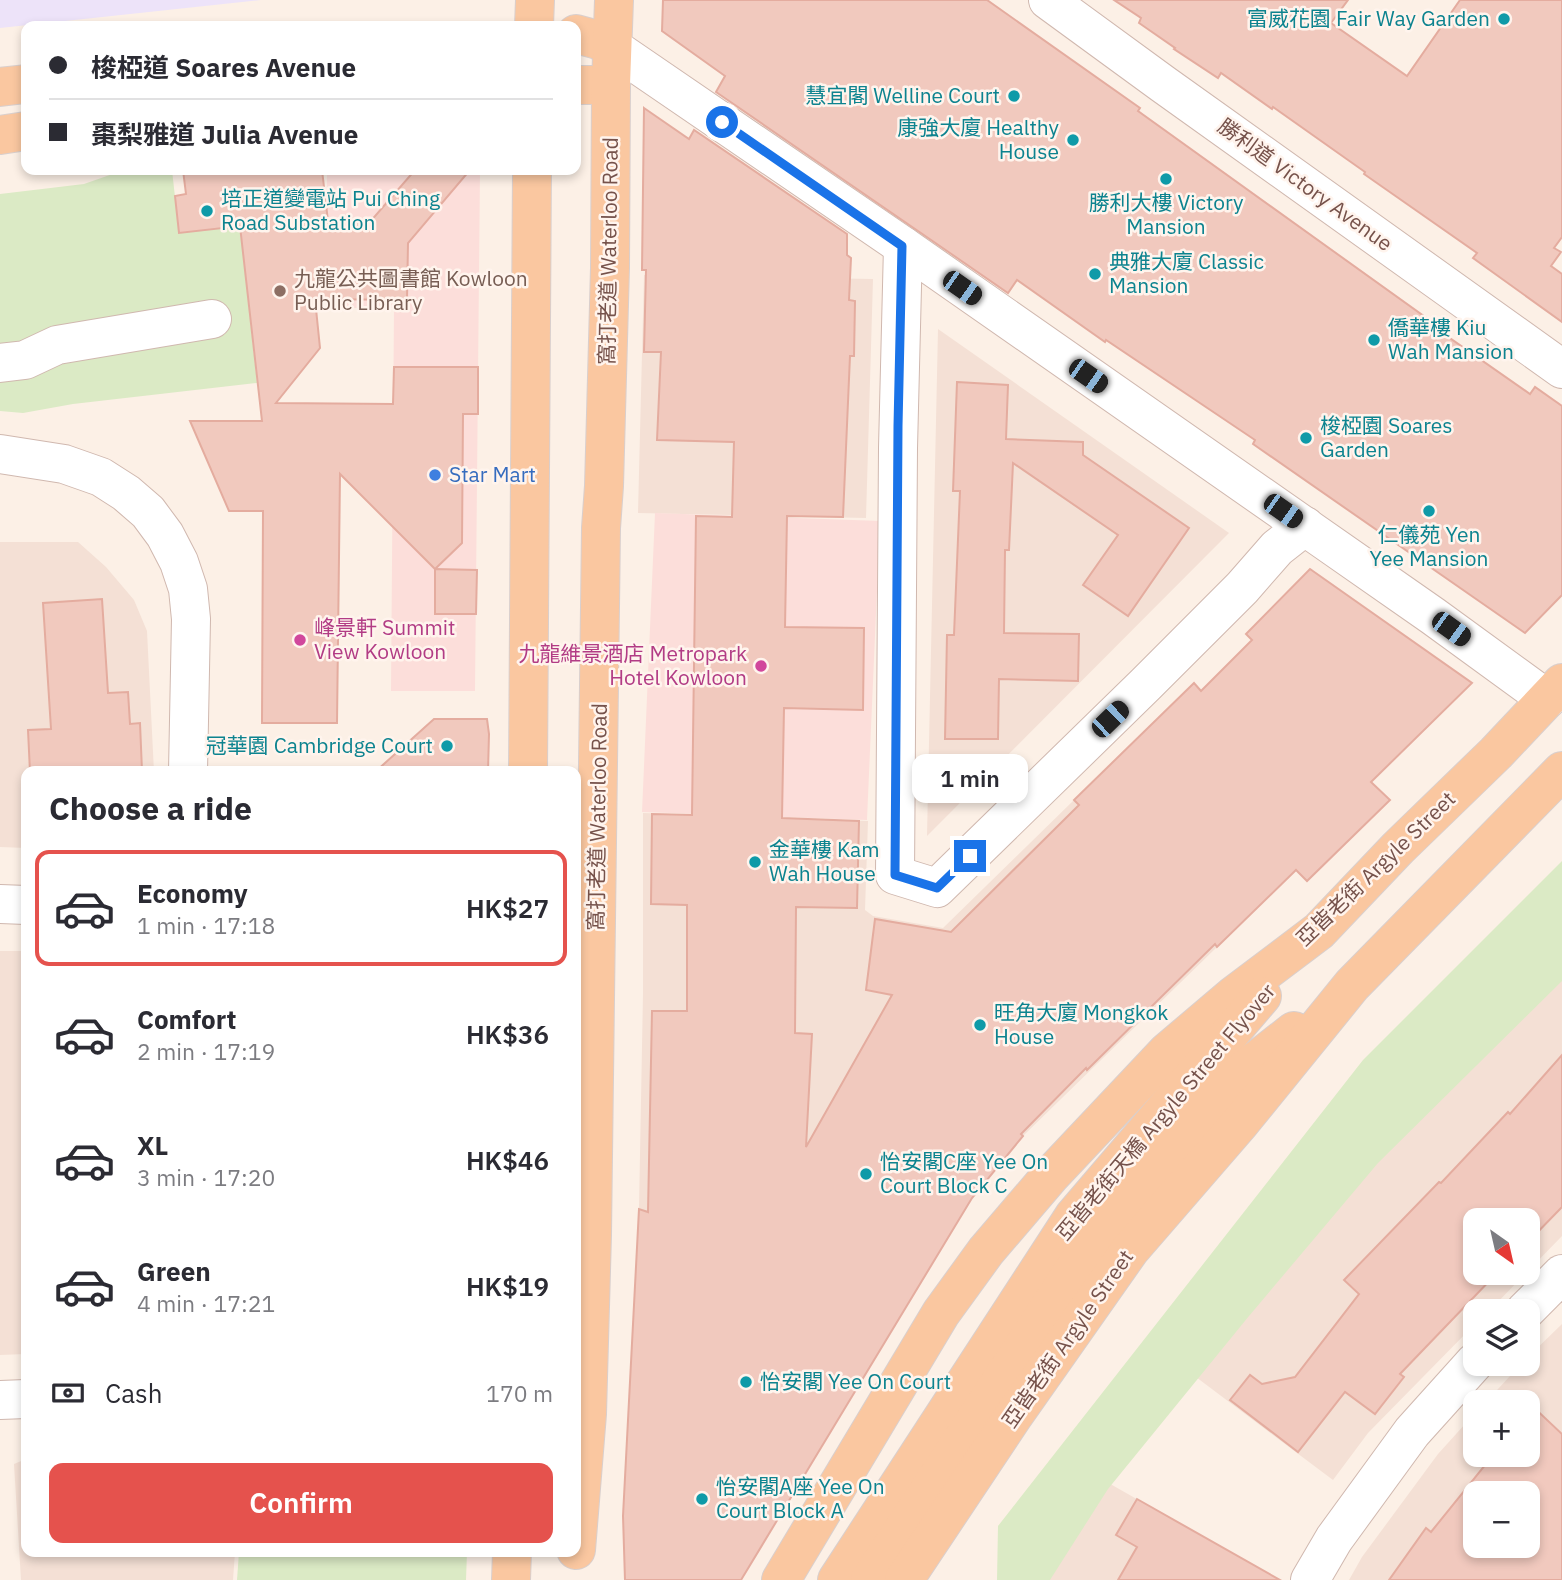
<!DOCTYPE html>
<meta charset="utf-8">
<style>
:root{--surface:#fff;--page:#f2f2f3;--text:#2b2b33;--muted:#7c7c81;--line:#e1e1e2;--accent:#e5524d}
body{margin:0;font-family:"IBM Plex Sans","Noto Sans TC",sans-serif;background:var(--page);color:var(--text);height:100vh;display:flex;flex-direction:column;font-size:26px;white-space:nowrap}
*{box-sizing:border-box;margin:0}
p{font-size:23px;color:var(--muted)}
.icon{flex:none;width:38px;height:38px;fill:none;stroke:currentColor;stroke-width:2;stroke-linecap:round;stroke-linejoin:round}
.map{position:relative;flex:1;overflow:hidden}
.side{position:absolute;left:21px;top:766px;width:560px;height:791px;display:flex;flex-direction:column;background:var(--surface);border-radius:14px;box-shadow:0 4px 10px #0003}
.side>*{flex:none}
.banner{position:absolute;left:21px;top:21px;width:560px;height:154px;border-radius:14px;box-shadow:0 4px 10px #0003;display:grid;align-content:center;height:154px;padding:0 28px;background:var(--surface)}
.needle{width:46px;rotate:146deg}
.buttons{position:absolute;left:1463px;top:1208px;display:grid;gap:14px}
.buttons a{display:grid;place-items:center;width:77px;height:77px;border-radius:14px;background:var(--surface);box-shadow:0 4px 10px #0003;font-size:35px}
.end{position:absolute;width:32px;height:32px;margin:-16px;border:9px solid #1a73e8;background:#fff;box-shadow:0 0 0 4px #fff}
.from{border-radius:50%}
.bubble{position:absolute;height:49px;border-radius:14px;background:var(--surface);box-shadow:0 4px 10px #0003;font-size:23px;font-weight:600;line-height:49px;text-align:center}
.car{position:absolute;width:21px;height:42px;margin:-21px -10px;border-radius:9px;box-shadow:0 0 5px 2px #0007;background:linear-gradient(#222 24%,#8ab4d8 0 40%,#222 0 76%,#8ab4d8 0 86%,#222 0)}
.banner b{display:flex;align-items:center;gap:24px;height:66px;font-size:26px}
.banner b+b{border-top:2px solid var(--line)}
.banner i{width:18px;height:18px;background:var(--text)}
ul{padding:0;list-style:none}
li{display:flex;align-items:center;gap:21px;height:116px;margin:0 14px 10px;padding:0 14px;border:4px solid transparent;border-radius:14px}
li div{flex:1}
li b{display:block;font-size:26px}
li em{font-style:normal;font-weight:600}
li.current{border-color:var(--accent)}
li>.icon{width:63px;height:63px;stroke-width:1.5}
h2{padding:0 28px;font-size:32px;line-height:84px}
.pay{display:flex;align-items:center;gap:18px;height:77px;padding:0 28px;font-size:26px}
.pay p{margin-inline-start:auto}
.button{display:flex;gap:14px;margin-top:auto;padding:14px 28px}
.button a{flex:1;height:80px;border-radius:14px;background:var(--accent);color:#fff;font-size:28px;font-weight:600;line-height:80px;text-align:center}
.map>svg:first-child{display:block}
.residential{fill:#f4e0d5;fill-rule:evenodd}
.commercial{fill:#fcdeda}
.education{fill:#ede3f9}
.green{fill:#dbeac5}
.building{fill:#f1c9be;stroke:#e4ac9f;stroke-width:2;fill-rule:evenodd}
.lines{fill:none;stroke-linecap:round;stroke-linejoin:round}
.minor-casing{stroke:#d0b8af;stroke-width:40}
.major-casing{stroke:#d9cfcd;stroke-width:40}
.minor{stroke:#fff;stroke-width:38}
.major{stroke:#fac7a0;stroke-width:38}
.route{stroke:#1a73e8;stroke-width:9}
.culture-dot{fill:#0f9aa8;stroke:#fff4ed;stroke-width:2.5}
.education-dot{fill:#8d6e63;stroke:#fff4ed;stroke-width:2.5}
.shop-dot{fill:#3f7fe0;stroke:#fff4ed;stroke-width:2.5}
.hotel-dot{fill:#d1479c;stroke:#fff4ed;stroke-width:2.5}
.labels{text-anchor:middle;stroke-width:5;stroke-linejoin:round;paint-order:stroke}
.culture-label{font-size:21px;fill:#0d838f;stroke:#fff4ed;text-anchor:start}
.street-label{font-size:21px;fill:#76524b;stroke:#fff4ed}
.education-label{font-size:21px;fill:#785e54;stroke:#fff4ed;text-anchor:start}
.shop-label{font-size:21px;fill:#366cbe;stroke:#fff4ed;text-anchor:start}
.hotel-label{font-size:21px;fill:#b23c85;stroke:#fff4ed;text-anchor:start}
</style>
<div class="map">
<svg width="1562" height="1580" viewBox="0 0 1562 1580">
<rect width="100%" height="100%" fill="#fcf0e6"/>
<!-- residential -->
<g class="residential">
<path d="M644,275L873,279L866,518L638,513Z"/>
<path d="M938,329L1229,533L927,836Z"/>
<path d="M0,542H78L106,567L134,600L147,631L154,772H26V848L0,847Z"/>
<path d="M1074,800L1217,947L1023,1136L968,1080L750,1247L639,1209L643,993V813L868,821L865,910L873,916L943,928Z"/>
<path d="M0,951H26V1354L0,1355Z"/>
<path d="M1562,965V1236L1528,1271V1220H1475V1272H1527L1489,1311H1475V1324L1368,1433L1333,1480L1180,1365Z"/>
<path d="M1562,1324V1580H1349L1362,1557L1438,1454L1475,1413V1454H1528V1402H1486L1522,1363H1528V1357ZM1475,1493H1528V1545H1475Z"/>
<path d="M26,1459V1552H235L233,1580H21L14,1464Z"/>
<path d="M1105,1481L1276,1578L1275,1580H1049Z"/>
</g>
<!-- commercial -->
<g class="commercial">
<path d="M327,170H480L475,691H391L394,308H326Z"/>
<path d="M655,513L880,521L867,820L642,812Z"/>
</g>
<!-- education -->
<path class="education" d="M0,0H261L0,28Z"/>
<!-- green -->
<g class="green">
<path d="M124,170H172L179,233L240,226L257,383L73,404L23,413L0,411V194L84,184Z"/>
<path d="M1562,861V981L1378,1163L1249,1316L1108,1489L1050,1580H997L998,1526L1363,1060Z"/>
<path d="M239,1552H467L466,1580H237Z"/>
</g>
<!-- building -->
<g class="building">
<path d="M663,0H987L1140,108L1138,111L1439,327L1437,329L1530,394L1535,387L1562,406V595L1525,633L1253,444L1255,440L1106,340L1105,342L1017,280L1008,293L716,92L725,76L662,31Z"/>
<path d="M1114,0H1348L1331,23L1407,76L1460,0H1562V237L1554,248L1561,252L1551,266L1562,274V322L1473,258L1477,253L1364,174L1365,172L1348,160L1273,107L1272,109L1221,73L1218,78L1174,49L1175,48L1139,23L1141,18Z"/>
<path d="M644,108L689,139L694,130L847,234V255L851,258L849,300L855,301L854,356H850L843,517L787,516L785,627L864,628L863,710L784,708L782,818L859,821L857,908L796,907L795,1033L812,1034L806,1147L892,995L866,990L875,919L951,932L1079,805L1074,800L1194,683L1201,691L1252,640L1246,634L1310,569L1472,683L1371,782L1390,800L1307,881L1296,870L1217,947L1215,944L1087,1070L1086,1068L1021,1134L1023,1136L972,1198L741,1580H625L623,1516L639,1209L648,1212L652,1011H687V905L651,904L652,814L692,815L696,516L732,517L734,442L657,440L661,352H644L646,270H642Z"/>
<path d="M183,170H322L328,221L370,222L415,170H470L408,243L407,300L315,299L320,348L276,403L393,404L394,367H478V414H463L462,543L435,569L340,474L337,723H262L263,511H229L190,421H262L240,226L179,233L175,196L186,194Z"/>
<path d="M957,382L1008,385L1006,439L1083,442V455L1189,528L1128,616L1083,585L1118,535L1013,463L1009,550H1005L1004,633L1079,634L1078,681L999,679L998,739H945L947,635H954L960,491H953Z"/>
<path d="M435,569L477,570L476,614H435Z"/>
<path d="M102,599L108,693L128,692L130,724L140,723L142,771L82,770V772H30L28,730L51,729L43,603Z"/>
<path d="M434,719H487L489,734L488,772H375Z"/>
<path d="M1562,1055V1207L1528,1242V1220H1475V1272H1498L1400,1374L1404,1377L1375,1414L1345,1392L1298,1452L1230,1400L1250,1375L1262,1384L1295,1377L1359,1294L1344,1280L1439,1182L1441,1183L1508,1112L1510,1114Z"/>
<path d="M1528,1402L1562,1434V1580H1389L1426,1528L1431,1532L1494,1454H1528ZM1475,1493H1528V1545H1475Z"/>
<path d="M1137,1499L1280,1580H1118L1137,1547L1116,1535Z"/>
</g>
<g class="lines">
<defs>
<g id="minor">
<path d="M1048,0L1163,84L1562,369"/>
<path d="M612,47L903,246L1433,616L1547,699"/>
<path d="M903,246L898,448L895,875L937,888L1146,684L1242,588L1277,548L1305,526"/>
<path d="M0,363L25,360L57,345L212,319"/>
<path d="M0,454L64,464L101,477L126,493L148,512L165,535L179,562L188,589L191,619L188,772"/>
<path d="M0,904L26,905"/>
<path d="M1525,1311L1562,1274"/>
<path d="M0,1400L26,1399"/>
<path d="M1310,1580L1334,1539L1412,1432L1475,1362"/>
</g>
<g id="major">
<path d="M534,26L535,0"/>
<path d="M576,34L598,40L612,47"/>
<path d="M576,85H611"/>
<path d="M0,87L26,84"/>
<path d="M0,135L26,131"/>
<path d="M528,772L532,170"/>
<path d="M576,1550L587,1414L592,1235L601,528L604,486L610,268L611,85L614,0"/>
<path d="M511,1580L512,1552"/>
<path d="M781,1580L941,1313L986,1251L1051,1175L1167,1052L1233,996L1319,931L1398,848L1496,753L1562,683"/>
<path d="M837,1580L1074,1216L1262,996"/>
<path d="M870,1580L1098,1233L1220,1089L1294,1031"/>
<path d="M904,1580L1014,1415L1130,1250L1240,1123L1352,985L1562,771"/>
</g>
</defs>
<!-- minor casing -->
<use href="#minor" class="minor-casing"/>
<!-- major casing -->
<use href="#major" class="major-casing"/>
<!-- minor -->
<use href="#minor" class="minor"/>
<!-- major -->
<use href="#major" class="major"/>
</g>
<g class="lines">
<!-- route -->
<path class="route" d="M722,122L902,246L898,426L895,875L937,888L970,856"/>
</g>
<!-- markers -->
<g class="culture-dot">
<circle cx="1504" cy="19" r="7"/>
<circle cx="1014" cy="96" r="7"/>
<circle cx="1073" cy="140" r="7"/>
<circle cx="1166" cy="179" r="7"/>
<circle cx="207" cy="211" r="7"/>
<circle cx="1095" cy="274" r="7"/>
<circle cx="1374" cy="340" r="7"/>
<circle cx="1306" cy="438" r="7"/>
<circle cx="1429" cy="511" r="7"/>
<circle cx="447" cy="746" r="7"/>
<circle cx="755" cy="862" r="7"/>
<circle cx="980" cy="1025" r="7"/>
<circle cx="866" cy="1174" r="7"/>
<circle cx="746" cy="1382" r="7"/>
<circle cx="702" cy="1499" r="7"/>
</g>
<circle class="education-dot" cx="280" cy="291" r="7"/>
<circle class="shop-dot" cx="435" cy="475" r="7"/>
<g class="hotel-dot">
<circle cx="300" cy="640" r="7"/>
<circle cx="761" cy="666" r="7"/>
</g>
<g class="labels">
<!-- culture labels -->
<g class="culture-label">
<text x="1490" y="26" text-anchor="end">富威花園 Fair Way Garden</text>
<text x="1000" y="103" text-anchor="end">慧宜閣 Welline Court</text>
<text x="1059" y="135" text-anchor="end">康強大廈 Healthy<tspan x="1059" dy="24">House</tspan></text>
<text x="221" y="206">培正道變電站 Pui Ching<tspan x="221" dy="24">Road Substation</tspan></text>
<text x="1166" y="210" text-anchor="middle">勝利大樓 Victory<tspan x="1166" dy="24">Mansion</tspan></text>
<text x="1109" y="269">典雅大廈 Classic<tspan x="1109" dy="24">Mansion</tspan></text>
<text x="1388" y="335">僑華樓 Kiu<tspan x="1388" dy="24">Wah Mansion</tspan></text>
<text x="1320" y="433">梭椏園 Soares<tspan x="1320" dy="24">Garden</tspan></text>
<text x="1429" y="542" text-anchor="middle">仁儀苑 Yen<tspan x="1429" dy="24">Yee Mansion</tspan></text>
<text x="433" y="753" text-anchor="end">冠華園 Cambridge Court</text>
<text x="769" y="857">金華樓 Kam<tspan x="769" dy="24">Wah House</tspan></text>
<text x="994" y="1020">旺角大廈 Mongkok<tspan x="994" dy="24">House</tspan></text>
<text x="880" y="1169">怡安閣C座 Yee On<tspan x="880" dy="24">Court Block C</tspan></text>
<text x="760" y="1389">怡安閣 Yee On Court</text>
<text x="716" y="1494">怡安閣A座 Yee On<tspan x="716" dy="24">Court Block A</tspan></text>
</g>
<!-- street labels -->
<g class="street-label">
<text transform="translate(1305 185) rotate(36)" y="7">勝利道 Victory Avenue</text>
<text transform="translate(609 251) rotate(-89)" y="7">窩打老道 Waterloo Road</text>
<text transform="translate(598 817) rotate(-89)" y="7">窩打老道 Waterloo Road</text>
<text transform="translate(1376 869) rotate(-44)" y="7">亞皆老街 Argyle Street</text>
<text transform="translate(1166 1112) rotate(-50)" y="7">亞皆老街天橋 Argyle Street Flyover</text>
<text transform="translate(1068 1339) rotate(-55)" y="7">亞皆老街 Argyle Street</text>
</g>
<!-- education labels -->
<g class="education-label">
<text x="294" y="286">九龍公共圖書館 Kowloon<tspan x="294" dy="24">Public Library</tspan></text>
</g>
<!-- shop labels -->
<g class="shop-label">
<text x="449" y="482">Star Mart</text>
</g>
<!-- hotel labels -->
<g class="hotel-label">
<text x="314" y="635">峰景軒 Summit<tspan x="314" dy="24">View Kowloon</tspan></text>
<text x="747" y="661" text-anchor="end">九龍維景酒店 Metropark<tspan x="747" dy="24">Hotel Kowloon</tspan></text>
</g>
</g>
</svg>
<div class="buttons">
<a><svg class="needle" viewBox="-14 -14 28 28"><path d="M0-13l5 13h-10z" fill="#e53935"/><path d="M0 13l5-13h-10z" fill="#7c7c81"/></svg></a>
<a><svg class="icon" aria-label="layers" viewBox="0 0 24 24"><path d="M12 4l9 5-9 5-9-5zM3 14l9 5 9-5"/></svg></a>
<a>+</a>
<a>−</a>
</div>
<i class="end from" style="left:722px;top:122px"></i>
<i class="end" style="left:970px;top:856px"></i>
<div class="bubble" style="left:912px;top:754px;width:116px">1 min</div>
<i class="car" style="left:962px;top:288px;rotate:125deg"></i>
<i class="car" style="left:1088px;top:376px;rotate:125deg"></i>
<i class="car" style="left:1283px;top:511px;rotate:125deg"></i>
<i class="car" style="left:1451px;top:629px;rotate:126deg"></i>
<i class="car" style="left:1110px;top:719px;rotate:46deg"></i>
<div class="banner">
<b><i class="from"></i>梭椏道 Soares Avenue</b>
<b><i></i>棗梨雅道 Julia Avenue</b>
</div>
<section class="side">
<h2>Choose a ride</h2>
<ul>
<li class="current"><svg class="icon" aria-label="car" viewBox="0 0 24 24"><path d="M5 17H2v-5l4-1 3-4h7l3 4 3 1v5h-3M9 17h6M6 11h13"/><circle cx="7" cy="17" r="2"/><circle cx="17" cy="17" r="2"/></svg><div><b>Economy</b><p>1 min · 17:18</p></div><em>HK$27</em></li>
<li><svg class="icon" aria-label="car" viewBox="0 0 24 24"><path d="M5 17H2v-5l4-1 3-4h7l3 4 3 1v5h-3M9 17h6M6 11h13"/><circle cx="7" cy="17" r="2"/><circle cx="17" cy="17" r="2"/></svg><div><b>Comfort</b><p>2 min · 17:19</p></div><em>HK$36</em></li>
<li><svg class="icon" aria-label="car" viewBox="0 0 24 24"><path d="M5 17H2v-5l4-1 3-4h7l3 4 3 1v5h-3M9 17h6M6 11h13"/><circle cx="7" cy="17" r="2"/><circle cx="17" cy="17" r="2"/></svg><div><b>XL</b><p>3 min · 17:20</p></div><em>HK$46</em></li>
<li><svg class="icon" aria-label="car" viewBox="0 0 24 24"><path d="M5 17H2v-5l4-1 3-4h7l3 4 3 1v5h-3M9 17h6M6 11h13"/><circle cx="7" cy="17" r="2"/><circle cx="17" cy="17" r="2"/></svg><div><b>Green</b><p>4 min · 17:21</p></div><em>HK$19</em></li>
</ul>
<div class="pay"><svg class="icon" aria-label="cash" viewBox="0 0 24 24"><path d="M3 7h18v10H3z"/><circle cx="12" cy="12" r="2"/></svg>Cash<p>170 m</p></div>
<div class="button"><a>Confirm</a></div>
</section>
</div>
